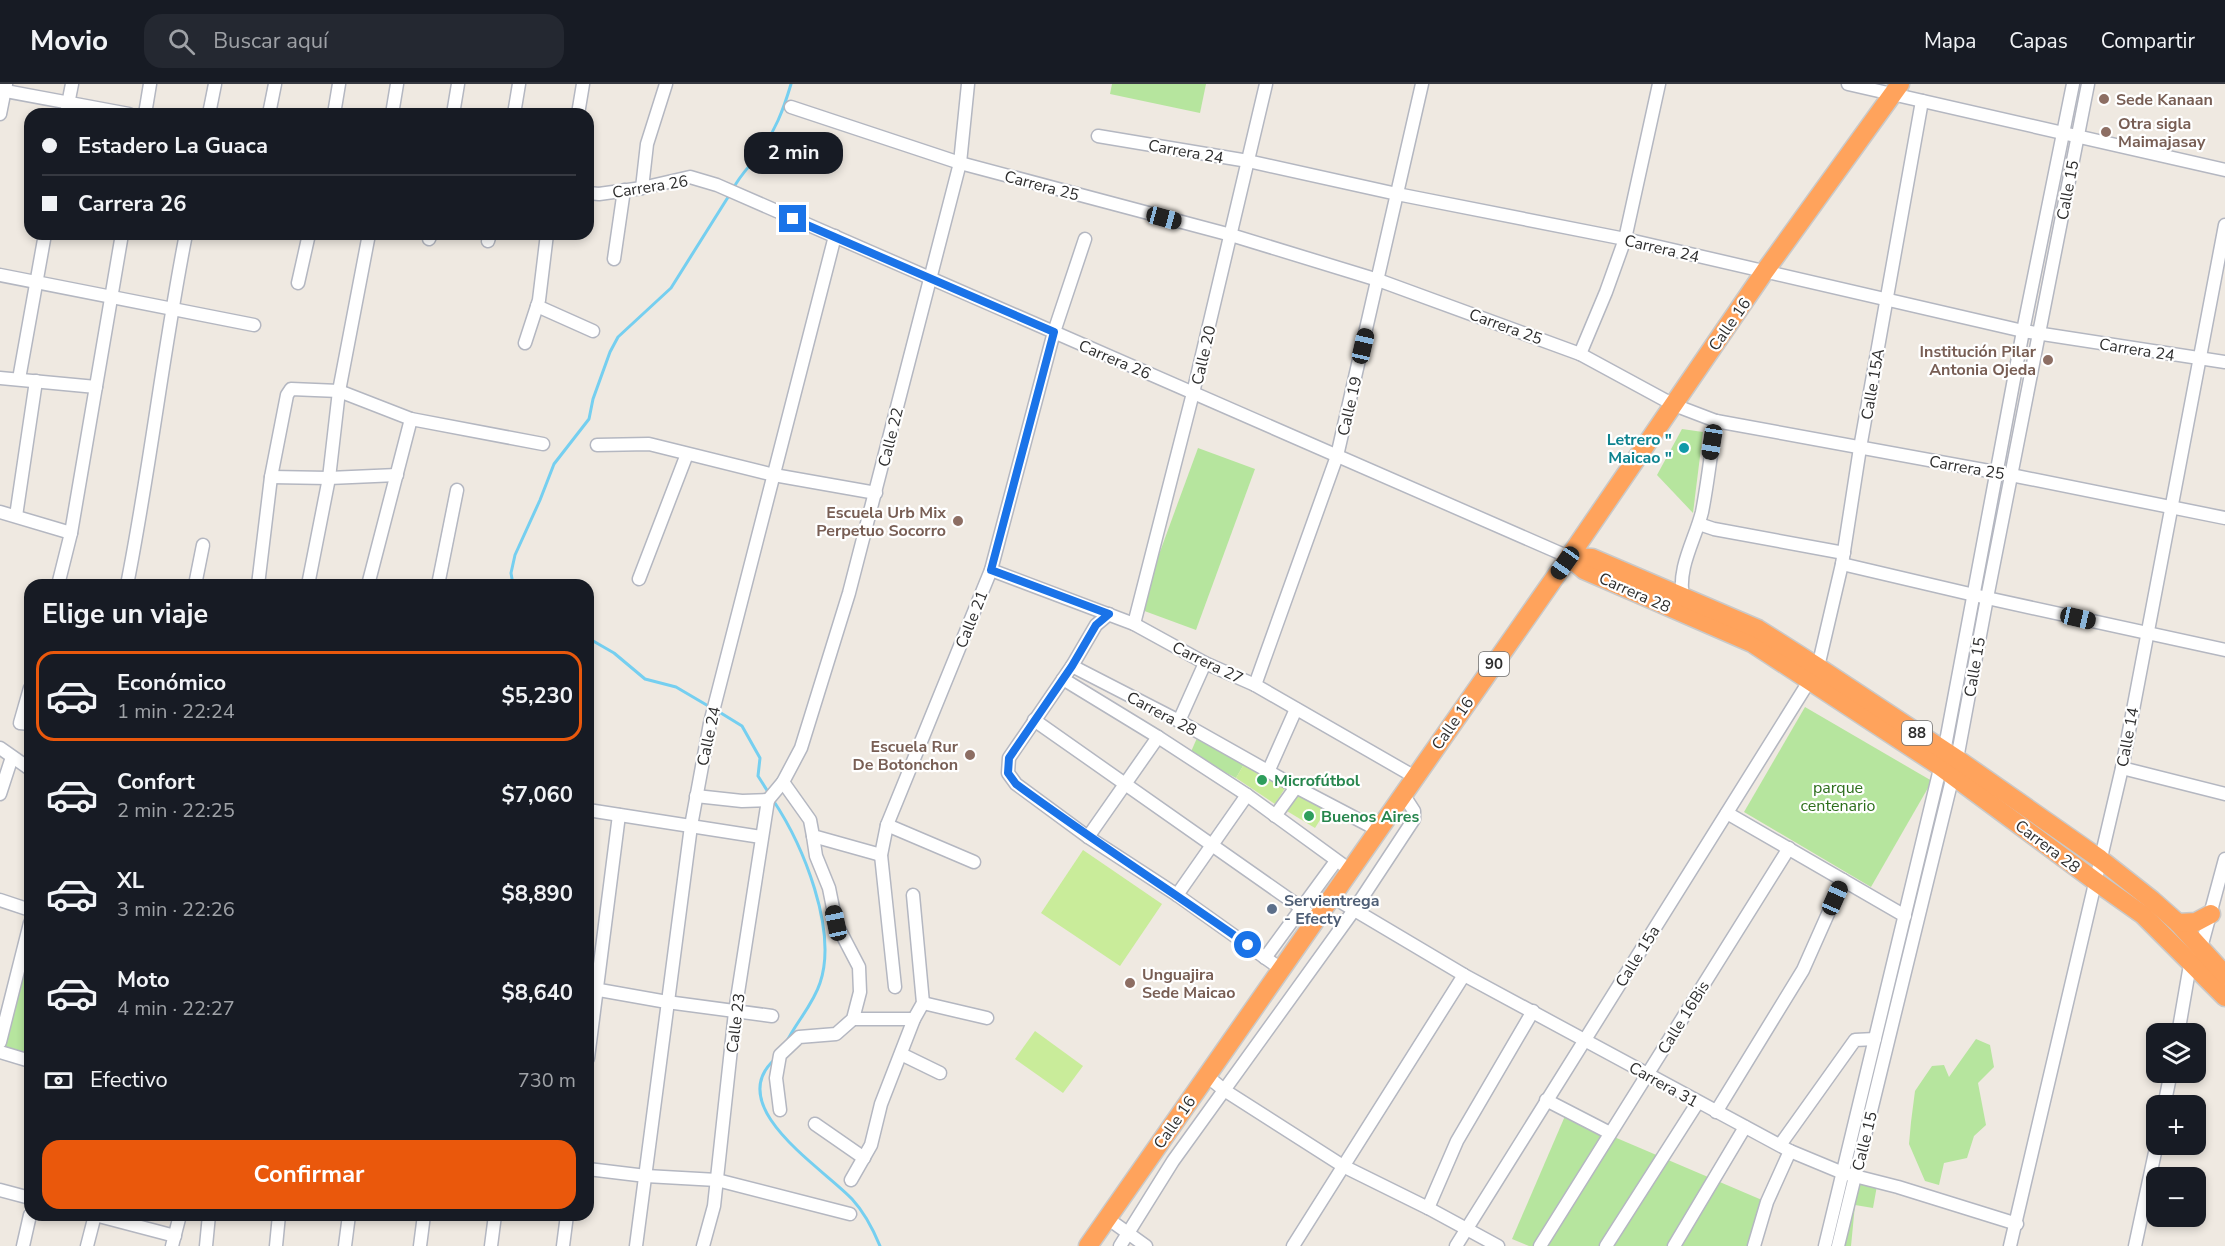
<!DOCTYPE html>
<html lang="es">
<meta charset="utf-8">
<style>
:root{--surface:#171b24;--page:#242831;--text:#f1f3f6;--muted:#9ea1a6;--line:#363941;--accent:#ea580c}
body{margin:0;font-family:"Nunito Sans",sans-serif;background:var(--page);color:var(--text);height:100vh;display:flex;flex-direction:column;font-size:22px;white-space:nowrap}
*{box-sizing:border-box;margin:0}
p{font-size:20px;color:var(--muted)}
.icon{flex:none;width:33px;height:33px;fill:none;stroke:currentColor;stroke-width:2;stroke-linecap:round;stroke-linejoin:round}
.map{position:relative;flex:1;overflow:hidden}
.panel{position:absolute;left:24px;top:495px;width:570px;height:642px;display:flex;flex-direction:column;background:var(--surface);border-radius:18px;box-shadow:0 3px 9px #0003}
.panel>*{flex:none}
.hud{position:absolute;left:24px;top:24px;width:570px;height:132px;border-radius:18px;box-shadow:0 3px 9px #0003;display:grid;align-content:center;height:132px;padding:0 18px;background:var(--surface)}
.tools{position:absolute;left:2146px;top:939px;display:grid;gap:12px}
.tools a{display:grid;place-items:center;width:60px;height:60px;border-radius:12px;background:var(--surface);box-shadow:0 3px 9px #0003;font-size:30px}
.end{position:absolute;width:27px;height:27px;margin:-14px;border:8px solid #1a73e8;background:#fff;box-shadow:0 0 0 3px #fff}
.from{border-radius:50%}
.bubble{position:absolute;height:42px;border-radius:18px;background:var(--surface);box-shadow:0 3px 9px #0003;font-size:20px;font-weight:700;line-height:42px;text-align:center}
.car{position:absolute;width:18px;height:36px;margin:-18px -9px;border-radius:8px;box-shadow:0 0 4px 2px #0007;background:linear-gradient(#222 24%,#8ab4d8 0 40%,#222 0 76%,#8ab4d8 0 86%,#222 0)}
.hud b{display:flex;align-items:center;gap:21px;height:57px;font-size:22px}
.hud b+b{border-top:2px solid var(--line)}
.hud i{width:15px;height:15px;background:var(--text)}
ul{padding:0;list-style:none}
li{display:flex;align-items:center;gap:18px;height:90px;margin:0 12px 9px;padding:0 6px;border:3px solid transparent;border-radius:18px}
li div{flex:1}
li b{display:block;font-size:22px}
li em{font-style:normal;font-weight:700}
li.active{border-color:var(--accent)}
li>.icon{width:54px;height:54px;stroke-width:1.5}
h2{padding:0 18px;font-size:27px;line-height:72px}
.pay{display:flex;align-items:center;gap:15px;height:66px;padding:0 18px;font-size:22px}
.pay p{margin-inline-start:auto}
.action{display:flex;gap:12px;margin-top:auto;padding:12px 18px}
.action a{flex:1;height:69px;border-radius:18px;background:var(--accent);color:#fff;font-size:24px;font-weight:700;line-height:69px;text-align:center}
header{display:flex;align-items:center;gap:36px;box-sizing:border-box;height:84px;padding:0 30px;background:var(--surface);border-bottom:2px solid var(--line)}
header strong{font-size:28px}
nav{display:flex;gap:33px;margin-inline-start:auto;font-size:21px}
.search{width:420px;height:54px;background:var(--page);display:flex;align-items:center;gap:15px;box-sizing:border-box;padding:0 21px;border-radius:18px;color:var(--muted);font-size:22px}
.map>svg:first-child{display:block}
.green{fill:#b6e59e}
.pitch{fill:#c9ec9a}
.lines{fill:none;stroke-linecap:round;stroke-linejoin:round}
.stream{stroke:#75cff0;stroke-width:3}
.minor-casing{stroke:#b4b7c1;stroke-width:15}
.highway-casing{stroke:#c9c9c9;stroke-width:21}
.minor{stroke:#fff;stroke-width:12}
.highway{stroke:#ffa35c;stroke-width:18}
.route{stroke:#1a73e8;stroke-width:8}
.education-dot{fill:#8d6e63;stroke:#fff;stroke-width:2}
.culture-dot{fill:#0f9aa8;stroke:#fff;stroke-width:2}
.leisure-dot{fill:#2e9e5b;stroke:#fff;stroke-width:2}
.service-dot{fill:#5c6f8a;stroke:#fff;stroke-width:2}
.labels{text-anchor:middle;stroke-width:4.5;stroke-linejoin:round;paint-order:stroke}
.shield{fill:#fff;stroke:#6d6d6d;stroke-width:1.5}
.shield-label{font-size:15px;font-weight:bold;fill:#2e2e2e}
.education-label{font-size:16px;font-weight:bold;fill:#785e54;stroke:#fff;text-anchor:start}
.street-label{font-size:16px;fill:#2e2e2e;stroke:#fff}
.culture-label{font-size:16px;font-weight:bold;fill:#0d838f;stroke:#fff;text-anchor:end}
.leisure-label{font-size:16px;font-weight:bold;fill:#27864d;stroke:#fff;text-anchor:start}
.park-label{font-size:16px;fill:#2c6e1b;stroke:#fff}
.service-label{font-size:16px;font-weight:bold;fill:#4e5e75;stroke:#fff;text-anchor:start}
</style>
<header>
<strong>Movio</strong>
<div class="search"><svg class="icon" aria-label="search" viewBox="0 0 24 24"><circle cx="10" cy="10" r="6"/><path d="M15 15l6 6"/></svg>Buscar aquí</div>
<nav><a>Mapa</a><a>Capas</a><a>Compartir</a></nav>
</header>
<div class="map">
<svg width="2225" height="1162" viewBox="0 0 2225 1162">
<rect width="100%" height="100%" fill="#efe9e1"/>
<!-- green -->
<g class="green">
<path d="M1112,0H1206L1200,29L1110,10Z"/>
<path d="M1682,345L1703,348L1693,429L1657,391Z"/>
<path d="M1198,364L1255,385L1196,546L1139,525Z"/>
<path d="M1805,623L1932,697L1871,803L1744,728Z"/>
<path d="M1197,654L1247,675L1236,694L1190,670Z"/>
<path d="M30,865V972L4,965Z"/>
<path d="M1976,955L1990,961L1994,983L1978,999L1986,1041L1974,1052L1967,1074L1944,1079L1939,1101L1925,1097L1909,1060L1911,1038L1915,1007L1932,982L1944,981L1949,993Z"/>
<path d="M1565,1032L1769,1119L1750,1162H1529L1512,1155Z"/>
<path d="M1846,1094L1878,1096L1873,1124L1855,1121L1851,1162H1827Z"/>
</g>
<!-- pitch -->
<g class="pitch">
<path d="M1247,675L1289,698L1275,720L1236,694Z"/>
<path d="M1290,698L1330,720L1315,744L1277,721Z"/>
<path d="M1083,766L1162,820L1120,882L1041,829Z"/>
<path d="M1035,947L1083,982L1063,1009L1015,975Z"/>
</g>
<g class="lines">
<!-- stream -->
<g class="stream">
<path d="M733,105C740,91 750,82 759,70C775,47 783,27 791,0"/>
<path d="M513,501L511,489L515,471L540,416L554,380L589,335L593,315L610,268L618,253L671,204L730,110"/>
<path d="M588,554L614,569L645,595L676,603L710,623"/>
<path d="M716,626L742,642L760,674L758,692L770,711"/>
<path d="M773,716C803,761 838,846 820,899C813,921 796,938 786,959"/>
<path d="M774,976C723,1023 824,1085 852,1115C864,1128 873,1145 880,1162"/>
</g>
<defs>
<g id="minor">
<path d="M1848,0L2225,86"/>
<path d="M0,6L129,30"/>
<path d="M791,23L960,79L1231,151L1378,196L1580,270L1674,321L1716,337L2011,391L2225,434"/>
<path d="M0,30L6,0"/>
<path d="M66,30L72,0"/>
<path d="M145,30L150,0"/>
<path d="M209,30L215,0"/>
<path d="M269,30L275,0"/>
<path d="M334,30L339,0"/>
<path d="M392,30L397,0"/>
<path d="M453,30L458,0"/>
<path d="M514,30L519,0"/>
<path d="M578,30L583,0"/>
<path d="M1098,52L1248,77L1397,110L1625,155L2023,247L2225,278"/>
<path d="M642,104L647,60L666,0"/>
<path d="M588,109L599,110L642,104L690,93L717,101L1569,473"/>
<path d="M429,155L431,150"/>
<path d="M488,157L490,150"/>
<path d="M614,175L624,106"/>
<path d="M0,191L254,241"/>
<path d="M298,199L309,150"/>
<path d="M537,222L593,247"/>
<path d="M525,259L539,216L547,150"/>
<path d="M1580,270L1606,208L1625,155L1659,0"/>
<path d="M0,294L96,303"/>
<path d="M19,295L45,150"/>
<path d="M597,361L649,360L774,391L876,409"/>
<path d="M271,393L329,394L397,391"/>
<path d="M0,428L71,449"/>
<path d="M16,432L36,297"/>
<path d="M1699,440L1714,445L1844,469"/>
<path d="M1842,480L1987,514L2225,566"/>
<path d="M991,486L1134,540L1205,579L1255,601L1415,693"/>
<path d="M639,495L687,370"/>
<path d="M58,501L71,449L122,150"/>
<path d="M127,501C150,385 163,267 186,150"/>
<path d="M195,501L203,461"/>
<path d="M258,501L271,393L287,311L291,305L339,307L411,335L543,360"/>
<path d="M308,501L329,394L339,307L369,150"/>
<path d="M368,501L411,335"/>
<path d="M438,501L457,406"/>
<path d="M1683,513C1677,484 1695,456 1702,428C1708,398 1711,367 1716,337"/>
<path d="M1109,530L1096,541L1072,582L1009,674L1008,689L1016,700L1088,753L1177,811L1281,885"/>
<path d="M1134,540L1193,309L1266,0"/>
<path d="M1072,582L1179,637L1296,703L1378,746"/>
<path d="M1063,595L1158,653L1247,711L1350,786"/>
<path d="M1255,601L1337,372L1422,0"/>
<path d="M30,604L20,639L30,640"/>
<path d="M1034,636L1303,825L1315,836"/>
<path d="M1179,637L1205,579"/>
<path d="M0,664L30,685"/>
<path d="M2122,684L2225,710"/>
<path d="M1268,688L1296,625"/>
<path d="M783,698L810,736L813,752L881,771"/>
<path d="M0,710L12,673"/>
<path d="M696,712L742,717L768,716"/>
<path d="M768,716L783,698L801,664L849,509L960,79L968,0"/>
<path d="M588,726L761,753"/>
<path d="M1727,729L1905,832"/>
<path d="M1275,732L1296,703"/>
<path d="M887,741L974,778"/>
<path d="M1088,753L1158,653"/>
<path d="M1177,811L1247,711"/>
<path d="M1331,812L1464,891L1790,1067L1843,1089L1898,1103L2017,1140"/>
<path d="M0,816L30,826"/>
<path d="M2202,870L2201,864L2225,775"/>
<path d="M1265,874L1336,777"/>
<path d="M895,903L881,771L887,741L991,486L1054,248L1085,155"/>
<path d="M588,904L667,918L772,932"/>
<path d="M923,919L987,934"/>
<path d="M853,935H914"/>
<path d="M2178,950L2191,875"/>
<path d="M0,958L30,839"/>
<path d="M0,968L30,977"/>
<path d="M901,970L940,989"/>
<path d="M588,974L619,731"/>
<path d="M1207,992L1224,1006L1343,1082L1428,1124L1498,1162"/>
<path d="M1546,1016L1610,1049"/>
<path d="M2164,1022L2171,988"/>
<path d="M780,1026L776,994L780,971L799,953L836,950L853,935L860,908L859,883L836,839L829,804L816,772L813,752"/>
<path d="M1716,1028L1803,886L1843,796"/>
<path d="M815,1040L864,1074"/>
<path d="M1780,1061L1855,956L1875,955"/>
<path d="M588,1085L646,1092L717,1096L850,1130"/>
<path d="M851,1096L871,1061L881,1020L914,935L923,919L913,811"/>
<path d="M0,1106L30,1114"/>
<path d="M1428,1124L1457,1057L1533,927"/>
<path d="M95,1131L175,1152"/>
<path d="M1107,1134L1146,1162"/>
<path d="M23,1162L30,1131"/>
<path d="M87,1162L95,1131"/>
<path d="M172,1162L180,1131"/>
<path d="M206,1162L209,1131"/>
<path d="M276,1162L279,1131"/>
<path d="M345,1162L349,1131"/>
<path d="M420,1162L424,1131"/>
<path d="M491,1162L495,1131"/>
<path d="M563,1162L567,1131"/>
<path d="M636,1162L691,742L710,639L835,152"/>
<path d="M703,1162L714,1122L735,928L768,716"/>
<path d="M1120,1162L1173,1077L1354,826L1414,735V727L1403,710"/>
<path d="M1293,1162L1464,891"/>
<path d="M1456,1162L1818,583L1842,480L1860,364L1922,17"/>
<path d="M1540,1162L1789,764"/>
<path d="M1606,1162L1698,1018"/>
<path d="M1674,1162L1745,1043"/>
<path d="M1754,1162L1767,1118L1790,1067"/>
<path d="M1825,1162L1944,668L2023,247L2073,0"/>
<path d="M1838,1162L1957,675L1987,514L2088,0"/>
<path d="M2010,1162L2122,684L2225,141"/>
<path d="M2135,1162L2157,1059"/>
</g>
<g id="highway">
<path d="M1569,473L1584,486L1752,559L1941,683L2095,797L2143,831L2225,913"/>
<path d="M1569,473L1592,474L1758,545L1818,583L1957,675L2100,775L2152,816L2178,839L2225,891"/>
<path d="M2178,839L2196,838L2211,830"/>
<path d="M1088,1162L1565,479L1765,187L1900,0"/>
</g>
</defs>
<!-- minor casing -->
<use href="#minor" class="minor-casing"/>
<!-- highway casing -->
<use href="#highway" class="highway-casing"/>
<!-- minor -->
<use href="#minor" class="minor"/>
<!-- highway -->
<use href="#highway" class="highway"/>
</g>
<g class="lines">
<!-- route -->
<path class="route" d="M793,135L1054,248L991,486L1109,530L1096,541L1072,582L1009,674L1008,689L1016,700C1092,756 1171,807 1248,861"/>
</g>
<!-- markers -->
<g class="education-dot">
<circle cx="2104" cy="15" r="6"/>
<circle cx="2106" cy="48" r="6"/>
<circle cx="2048" cy="276" r="6"/>
<circle cx="958" cy="437" r="6"/>
<circle cx="970" cy="671" r="6"/>
<circle cx="1130" cy="899" r="6"/>
</g>
<circle class="culture-dot" cx="1684" cy="364" r="6"/>
<g class="leisure-dot">
<circle cx="1262" cy="696" r="6"/>
<circle cx="1309" cy="732" r="6"/>
</g>
<circle class="service-dot" cx="1272" cy="825" r="6"/>
<g class="labels">
<!-- shield labels -->
<g class="shield">
<rect x="1479" y="568" width="30" height="24" rx="4.5"/>
<rect x="1902" y="637" width="30" height="24" rx="4.5"/>
</g>
<g class="shield-label">
<text x="1494" y="585">90</text>
<text x="1917" y="654">88</text>
</g>
<!-- education labels -->
<g class="education-label">
<text x="2116" y="21">Sede Kanaan</text>
<text x="2118" y="45">Otra sigla<tspan x="2118" dy="18">Maimajasay</tspan></text>
<text x="2036" y="273" text-anchor="end">Institución Pilar<tspan x="2036" dy="18">Antonia Ojeda</tspan></text>
<text x="946" y="434" text-anchor="end">Escuela Urb Mix<tspan x="946" dy="18">Perpetuo Socorro</tspan></text>
<text x="958" y="668" text-anchor="end">Escuela Rur<tspan x="958" dy="18">De Botonchon</tspan></text>
<text x="1142" y="896">Unguajira<tspan x="1142" dy="18">Sede Maicao</tspan></text>
</g>
<!-- street labels -->
<g class="street-label">
<text transform="translate(1186 67) rotate(10)" y="6">Carrera 24</text>
<text transform="translate(1042 101) rotate(15)" y="6">Carrera 25</text>
<text transform="translate(650 102) rotate(-9)" y="6">Carrera 26</text>
<text transform="translate(2067 106) rotate(-79)" y="6">Calle 15</text>
<text transform="translate(1662 164) rotate(13)" y="6">Carrera 24</text>
<text transform="translate(1729 240) rotate(-55)" y="6">Calle 16</text>
<text transform="translate(1506 242) rotate(20)" y="6">Carrera 25</text>
<text transform="translate(2137 265) rotate(9)" y="6">Carrera 24</text>
<text transform="translate(1203 271) rotate(-77)" y="6">Calle 20</text>
<text transform="translate(1115 275) rotate(23)" y="6">Carrera 26</text>
<text transform="translate(1872 300) rotate(-80)" y="6">Calle 15A</text>
<text transform="translate(1349 322) rotate(-77)" y="6">Calle 19</text>
<text transform="translate(890 353) rotate(-76)" y="6">Calle 22</text>
<text transform="translate(1967 383) rotate(10)" y="6">Carrera 25</text>
<text transform="translate(1635 508) rotate(24)" y="6">Carrera 28</text>
<text transform="translate(971 535) rotate(-68)" y="6">Calle 21</text>
<text transform="translate(1208 578) rotate(26)" y="6">Carrera 27</text>
<text transform="translate(1974 583) rotate(-80)" y="6">Calle 15</text>
<text transform="translate(1162 629) rotate(28)" y="6">Carrera 28</text>
<text transform="translate(1452 639) rotate(-55)" y="6">Calle 16</text>
<text transform="translate(708 652) rotate(-78)" y="6">Calle 24</text>
<text transform="translate(2127 653) rotate(-79)" y="6">Calle 14</text>
<text transform="translate(2048 762) rotate(37)" y="6">Carrera 28</text>
<text transform="translate(1637 872) rotate(-58)" y="6">Calle 15a</text>
<text transform="translate(1683 933) rotate(-58)" y="6">Calle 16Bis</text>
<text transform="translate(735 939) rotate(-83)" y="6">Calle 23</text>
<text transform="translate(1664 1000) rotate(29)" y="6">Carrera 31</text>
<text transform="translate(1174 1038) rotate(-55)" y="6">Calle 16</text>
<text transform="translate(1864 1057) rotate(-76)" y="6">Calle 15</text>
</g>
<!-- culture labels -->
<g class="culture-label">
<text x="1672" y="361">Letrero "<tspan x="1672" dy="18">Maicao "</tspan></text>
</g>
<!-- leisure labels -->
<g class="leisure-label">
<text x="1274" y="702">Microfútbol</text>
<text x="1321" y="738">Buenos Aires</text>
</g>
<!-- park labels -->
<g class="park-label">
<text x="1838" y="709">parque<tspan x="1838" dy="18">centenario</tspan></text>
</g>
<!-- service labels -->
<g class="service-label">
<text x="1284" y="822">Servientrega<tspan x="1284" dy="18">- Efecty</tspan></text>
</g>
</g>
</svg>
<div class="tools">
<a><svg class="icon" aria-label="layers" viewBox="0 0 24 24"><path d="M12 4l9 5-9 5-9-5zM3 14l9 5 9-5"/></svg></a>
<a>+</a>
<a>−</a>
</div>
<i class="end from" style="left:1248px;top:861px"></i>
<i class="end" style="left:793px;top:135px"></i>
<div class="bubble" style="left:744px;top:48px;width:99px">2 min</div>
<i class="car" style="left:1164px;top:134px;rotate:105deg"></i>
<i class="car" style="left:1363px;top:262px;rotate:13deg"></i>
<i class="car" style="left:1712px;top:358px;rotate:189deg"></i>
<i class="car" style="left:1565px;top:479px;rotate:215deg"></i>
<i class="car" style="left:2078px;top:534px;rotate:103deg"></i>
<i class="car" style="left:1835px;top:814px;rotate:24deg"></i>
<i class="car" style="left:836px;top:839px;rotate:348deg"></i>
<div class="hud">
<b><i class="from"></i>Estadero La Guaca</b>
<b><i></i>Carrera 26</b>
</div>
<section class="panel">
<h2>Elige un viaje</h2>
<ul>
<li class="active"><svg class="icon" aria-label="car" viewBox="0 0 24 24"><path d="M5 17H2v-5l4-1 3-4h7l3 4 3 1v5h-3M9 17h6M6 11h13"/><circle cx="7" cy="17" r="2"/><circle cx="17" cy="17" r="2"/></svg><div><b>Económico</b><p>1 min · 22:24</p></div><em>$5,230</em></li>
<li><svg class="icon" aria-label="car" viewBox="0 0 24 24"><path d="M5 17H2v-5l4-1 3-4h7l3 4 3 1v5h-3M9 17h6M6 11h13"/><circle cx="7" cy="17" r="2"/><circle cx="17" cy="17" r="2"/></svg><div><b>Confort</b><p>2 min · 22:25</p></div><em>$7,060</em></li>
<li><svg class="icon" aria-label="car" viewBox="0 0 24 24"><path d="M5 17H2v-5l4-1 3-4h7l3 4 3 1v5h-3M9 17h6M6 11h13"/><circle cx="7" cy="17" r="2"/><circle cx="17" cy="17" r="2"/></svg><div><b>XL</b><p>3 min · 22:26</p></div><em>$8,890</em></li>
<li><svg class="icon" aria-label="car" viewBox="0 0 24 24"><path d="M5 17H2v-5l4-1 3-4h7l3 4 3 1v5h-3M9 17h6M6 11h13"/><circle cx="7" cy="17" r="2"/><circle cx="17" cy="17" r="2"/></svg><div><b>Moto</b><p>4 min · 22:27</p></div><em>$8,640</em></li>
</ul>
<div class="pay"><svg class="icon" aria-label="cash" viewBox="0 0 24 24"><path d="M3 7h18v10H3z"/><circle cx="12" cy="12" r="2"/></svg>Efectivo<p>730 m</p></div>
<div class="action"><a>Confirmar</a></div>
</section>
</div>
